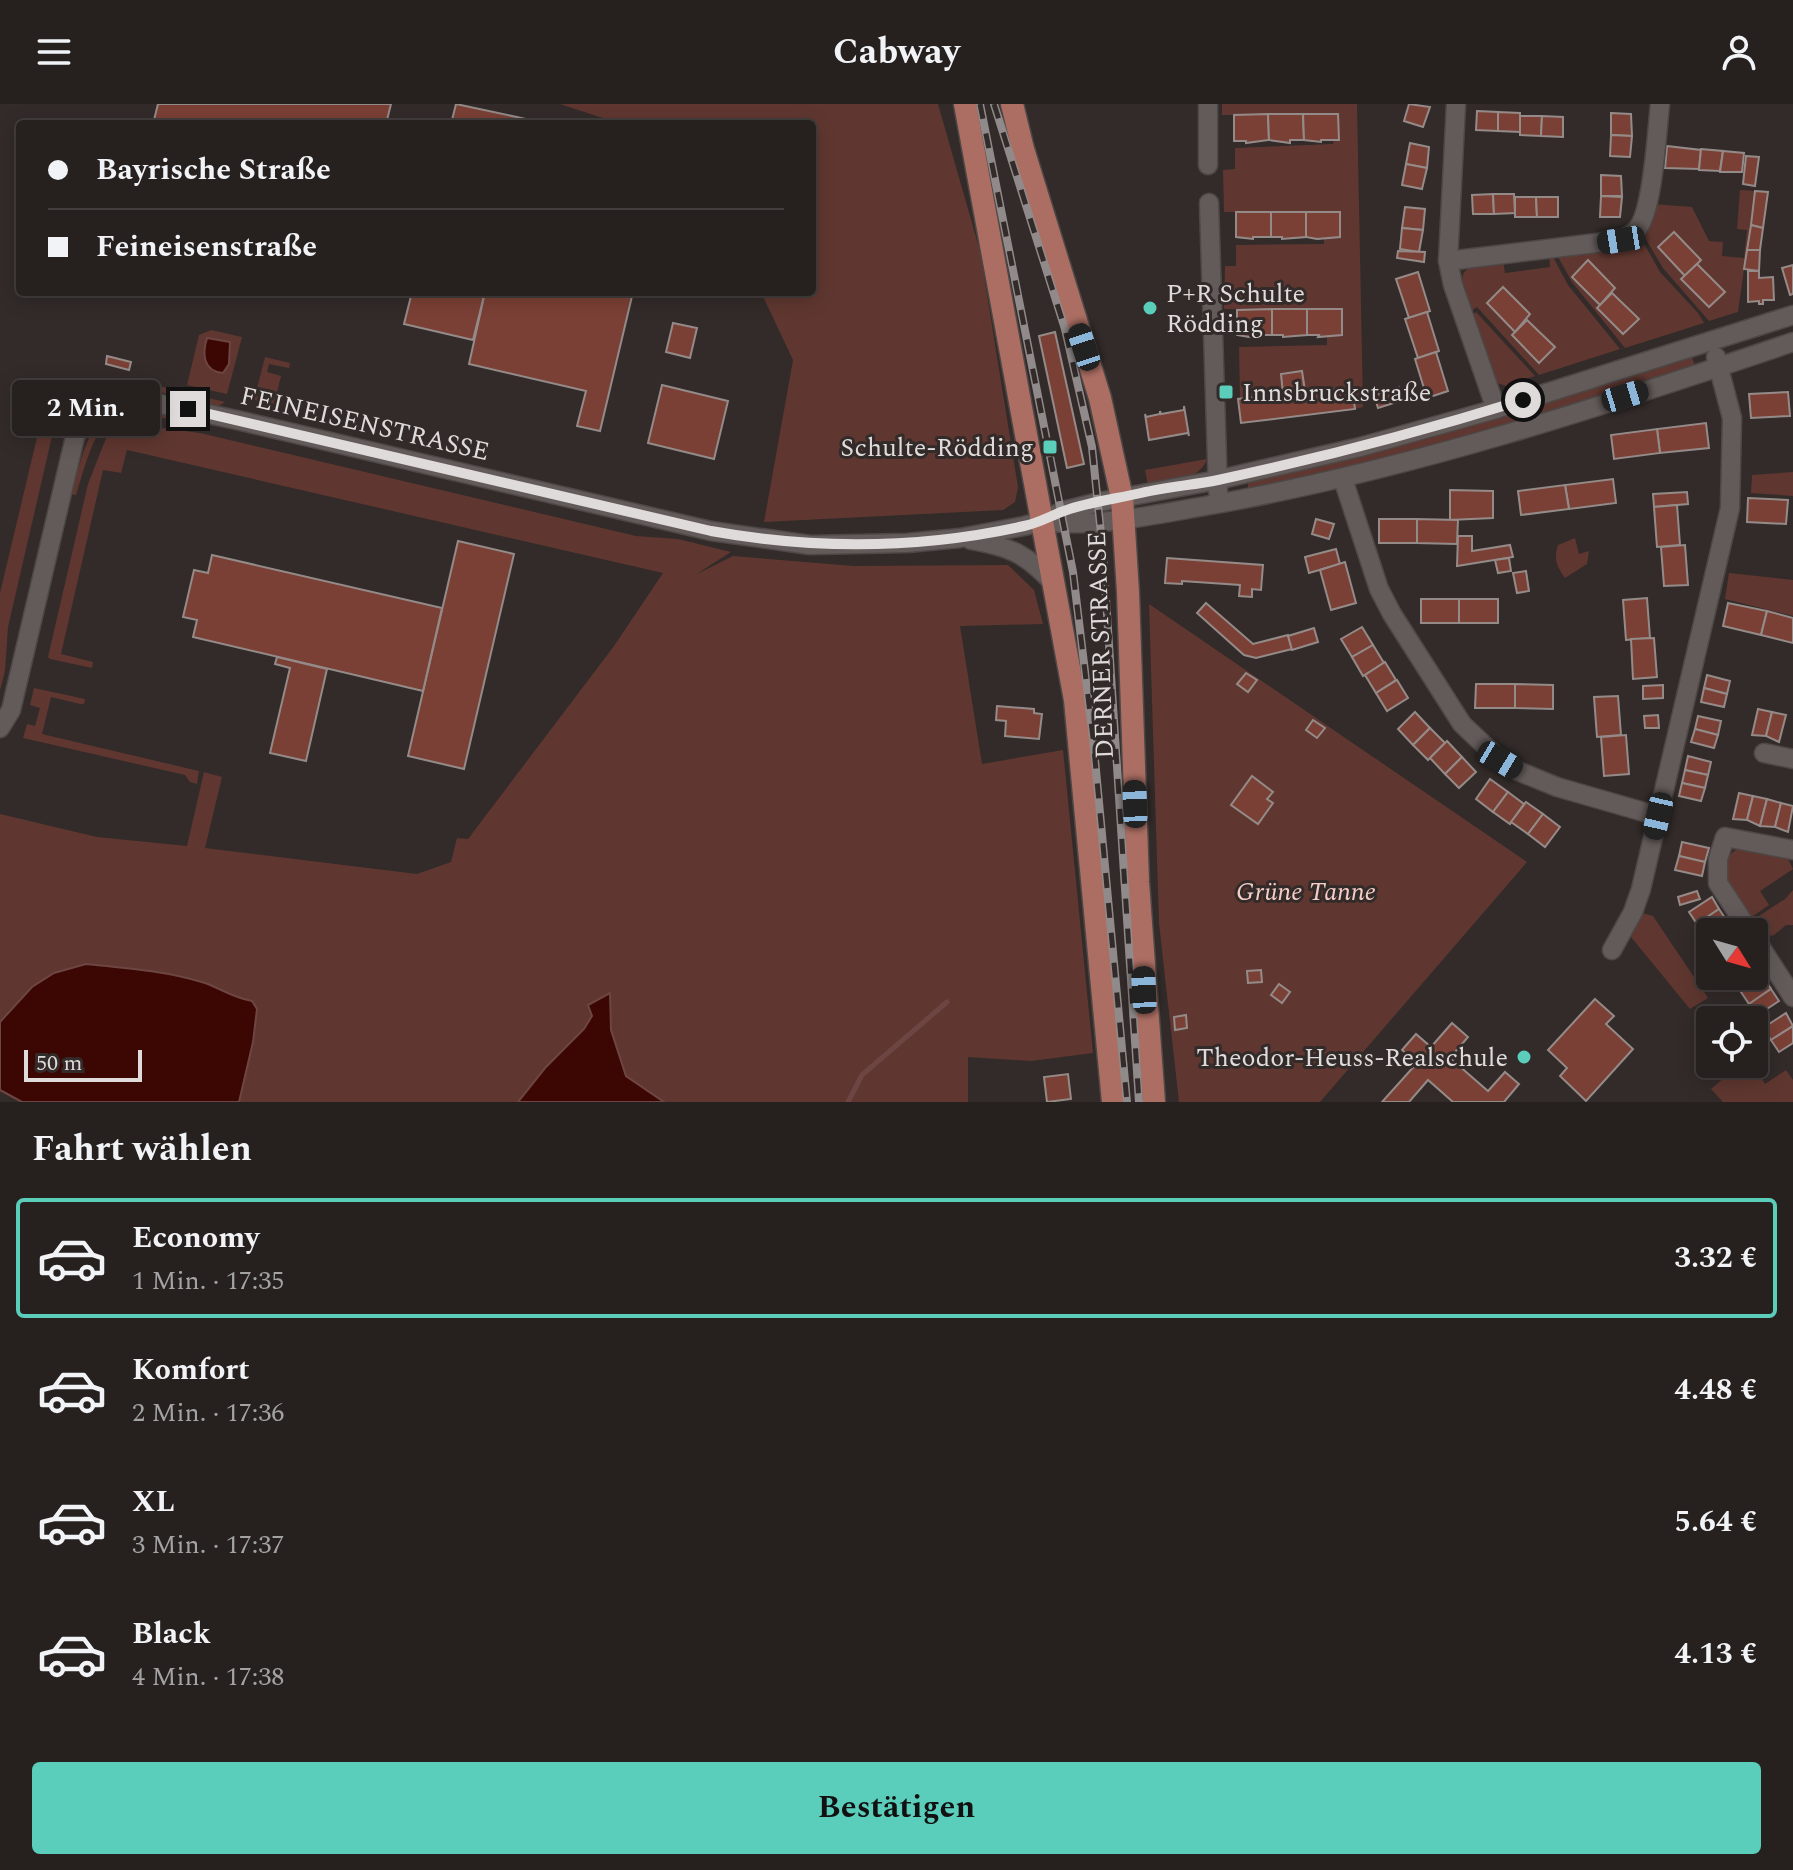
<!DOCTYPE html>
<html lang="de">
<meta charset="utf-8">
<style>
:root{--surface:#26201f;--page:#2e2828;--text:#f1f3f6;--muted:#a4a3a4;--line:#423e3d;--accent:#5bcebb}
body{margin:0;font-family:Spectral,serif;background:var(--page);color:var(--text);height:100vh;display:flex;flex-direction:column;font-size:30px;white-space:nowrap}
*{box-sizing:border-box;margin:0}
p{font-size:26px;color:var(--muted)}
.icon{flex:none;width:44px;height:44px;fill:none;stroke:currentColor;stroke-width:2;stroke-linecap:round;stroke-linejoin:round}
.map{position:relative;height:998px;overflow:hidden}
.details{display:flex;flex-direction:column;background:var(--surface);flex:1}
.details>*{flex:none}
.guide{position:absolute;left:16px;top:16px;width:800px;height:176px;border-radius:8px;box-shadow:0 4px 20px #0003,0 0 0 2px var(--line);display:grid;align-content:center;height:176px;padding:0 32px;background:var(--surface)}
.needle{width:52px;rotate:127deg}
.controls{position:absolute;left:1696px;top:814px;display:grid;gap:16px}
.controls a{display:grid;place-items:center;width:72px;height:72px;border-radius:8px;background:var(--surface);box-shadow:0 4px 20px #0003,0 0 0 2px var(--line);font-size:40px}
.scale{position:absolute;left:24px;bottom:20px;width:118px;box-sizing:border-box;padding-left:8px;border:4px solid #dfdbda;border-top:0;font-size:22px;line-height:28px;white-space:nowrap;color:#dfdbda;-webkit-text-stroke:6px #322b29;paint-order:stroke}
.end{position:absolute;width:36px;height:36px;margin:-18px;border:10px solid #dfdbda;background:#111;box-shadow:0 0 0 4px #111}
.from{border-radius:50%}
.bubble{position:absolute;height:56px;border-radius:8px;background:var(--surface);box-shadow:0 4px 20px #0003,0 0 0 2px var(--line);font-size:26px;font-weight:700;line-height:56px;text-align:center}
.car{position:absolute;width:24px;height:48px;margin:-24px -12px;border-radius:10px;box-shadow:0 0 6px 2px #0007;background:linear-gradient(#222 24%,#8ab4d8 0 40%,#222 0 76%,#8ab4d8 0 86%,#222 0)}
.guide b{display:flex;align-items:center;gap:28px;height:76px;font-size:30px}
.guide b+b{border-top:2px solid var(--line)}
.guide i{width:20px;height:20px;background:var(--text)}
ul{padding:0;list-style:none}
li{display:flex;align-items:center;gap:24px;height:120px;margin:0 16px 12px;padding:0 16px;border:4px solid transparent;border-radius:8px}
li div{flex:1}
li b{display:block;font-size:30px}
li em{font-style:normal;font-weight:700}
li.selected{border-color:var(--accent)}
li>.icon{width:72px;height:72px;stroke-width:1.5}
h2{padding:0 32px;font-size:36px;line-height:96px}
.button{display:flex;gap:16px;margin-top:auto;padding:16px 32px}
.button a{flex:1;height:92px;border-radius:8px;background:var(--accent);color:#111;font-size:32px;font-weight:700;line-height:92px;text-align:center}
header{display:flex;justify-content:space-between;align-items:center;height:104px;padding:0 32px;background:var(--surface);font-size:36px;font-weight:700}
.map>svg:first-child{display:block}
.green{fill:#5f3730}
.water{fill:#3c0602;stroke:#6d4643;stroke-width:2}
.lines{fill:none;stroke-linecap:round;stroke-linejoin:round}
.stream{stroke:#6d4643;stroke-width:5}
.building{fill:#7b4035;stroke:#948b89;stroke-width:2}
.minor-casing{stroke:#4d4746;stroke-width:21}
.major-casing{stroke:#4d4746;stroke-width:25}
.minor{stroke:#635b59;stroke-width:18}
.major{stroke:#ac6e63;stroke-width:22}
.rail-casing{stroke:#908b8a;stroke-width:8}
.rail{stroke:#322b29;stroke-width:5;stroke-dasharray:15;stroke-linecap:butt}
.route{stroke:#dfdbda;stroke-width:10}
.poi-dot{fill:#5bcebb;stroke:#322b29;stroke-width:3}
.labels{text-anchor:middle;stroke-width:6;stroke-linejoin:round;paint-order:stroke}
.poi-label{font-size:26px;fill:#dfdbda;stroke:#322b29;text-anchor:start}
.street-label{font-size:26px;fill:#dfdbda;stroke:#322b29}
.park-label{font-size:26px;font-style:italic;fill:#f5cdc6;stroke:#322b29}
</style>
<header><svg class="icon" aria-label="menu" viewBox="0 0 24 24"><path d="M4 6h16M4 12h16M4 18h16"/></svg>Cabway<svg class="icon" aria-label="person" viewBox="0 0 24 24"><circle cx="12" cy="8" r="4"/><path d="M4 21q1-7 8-7t8 7"/></svg></header>
<div class="map">
<svg width="1793" height="998" viewBox="0 0 1793 998">
<rect width="100%" height="100%" fill="#322b29"/>
<!-- green -->
<g class="green">
<path d="M560,0H938L980,147L1018,383L1015,398L1003,406L764,418L793,256L761,188H812V20H621Z"/>
<path d="M1222,0H1357L1363,303L1355,305L1352,284L1312,289L1311,286L1305,287L1302,267L1281,270L1283,290L1240,295L1239,243L1327,241V231L1342,230V206L1224,205L1225,162H1236V141L1324,140V133H1340V109L1224,108L1223,66L1235,65V44L1333,40L1334,36L1339,35L1338,10L1222,11Z"/>
<path d="M1740,86L1755,87L1738,208L1709,217L1663,164L1645,134L1653,100L1692,103L1709,137L1723,138L1722,152L1744,154L1747,126L1737,125Z"/>
<path d="M1642,136L1660,168L1698,209L1704,219L1625,244L1572,178L1557,151L1624,144Z"/>
<path d="M1549,151H1552L1568,181L1620,245L1539,271L1477,203L1471,207C1455,164 1459,163 1503,157L1505,169L1550,163Z"/>
<path d="M1476,208L1535,272L1506,282L1497,279L1473,211Z"/>
<path d="M211,226L242,233L227,290L187,281L199,231Z"/>
<path d="M1691,251L1696,264L1428,347L1248,386V377Z"/>
<path d="M265,253L290,259L289,264L269,260L267,268L281,272L274,301L254,296Z"/>
<path d="M128,275L138,277L225,298L219,302L133,282H95L113,276Z"/>
<path d="M120,305L170,310L201,315L199,321C178,317 125,303 108,317C93,328 82,372 76,391L71,390C81,361 86,314 120,305Z"/>
<path d="M122,319L200,329L636,432L678,435L731,448L695,471L733,452L854,462L1008,461L1034,486L1043,520L960,522L982,660L1063,646L1093,949L1031,957L968,953V998H664L626,972L611,926L610,890L584,925L546,963L518,998H239L244,968L253,938L251,897L230,893L208,880L54,868L32,883L0,918V710L97,733L187,742L204,668L222,673L205,744L417,770L451,758L457,734L468,735L614,542L663,469L127,346L121,369L103,366L61,550L93,558L92,564L50,555L48,553L88,380L108,329Z"/>
<path d="M39,325L53,328L8,523L5,567L0,586V489Z"/>
<path d="M1207,355C1199,378 1168,377 1148,381L1145,366Z"/>
<path d="M1793,368V392L1751,389L1752,371Z"/>
<path d="M1575,434L1579,450L1589,447L1587,460L1565,474C1557,463 1553,454 1558,441Z"/>
<path d="M1729,469L1793,476V512L1725,495Z"/>
<path d="M1149,500L1527,758L1320,998H1179L1159,819Z"/>
<path d="M34,584L85,595L84,600H80L51,593L42,630L199,667L197,680L190,678L185,671L23,634L27,620L35,622L40,604L30,601Z"/>
<path d="M1739,744L1787,753L1793,765L1760,787L1769,801L1749,815C1736,794 1708,761 1739,744Z"/>
<path d="M1793,786V821H1786L1774,831L1764,833L1751,817L1785,795Z"/>
<path d="M1642,809L1653,812L1708,894L1690,905L1631,833Z"/>
<path d="M1740,960H1752L1765,980L1786,966L1793,976V998H1723L1711,985Z"/>
</g>
<!-- water -->
<g class="water">
<path d="M207,234L230,238L229,260L223,269C203,267 202,250 207,234Z"/>
<path d="M86,860C126,864 166,867 205,879C222,885 231,893 252,897L257,905L253,938L239,998H22L0,986V918L32,883L54,869Z"/>
<path d="M610,889L611,926L626,972L664,998H518L546,963L584,925L592,912L588,901Z"/>
</g>
<g class="lines">
<!-- stream -->
<path class="stream" d="M848,998L862,971L947,898"/>
</g>
<!-- building -->
<g class="building">
<path d="M158,0H391L386,20H153Z"/>
<path d="M456,0L526,15L525,20H451Z"/>
<path d="M1409,0L1430,3L1423,23L1404,17Z"/>
<path d="M1477,7L1498,8V27L1476,26Z"/>
<path d="M1498,8L1520,9V28L1498,27Z"/>
<path d="M1611,9L1631,10L1632,32L1611,31Z"/>
<path d="M1268,10L1269,36L1246,39V37H1234V11Z"/>
<path d="M1268,10H1303L1304,36H1290V39L1269,36Z"/>
<path d="M1303,10H1338L1339,36H1321V38L1304,36Z"/>
<path d="M1520,12H1542L1541,32L1520,31Z"/>
<path d="M1542,12L1563,13V33L1541,32Z"/>
<path d="M1611,31L1632,32L1630,53L1610,52Z"/>
<path d="M1410,39L1429,43L1427,64L1406,60Z"/>
<path d="M1667,42L1701,46L1699,65L1665,64Z"/>
<path d="M1701,45L1723,47L1720,67L1699,66Z"/>
<path d="M1723,47L1744,49L1742,68H1720Z"/>
<path d="M1746,52L1759,53L1755,82L1743,80Z"/>
<path d="M1406,60L1427,64L1422,85L1402,81Z"/>
<path d="M1601,71L1621,72L1622,92H1601Z"/>
<path d="M1755,87L1768,88L1763,124L1751,121Z"/>
<path d="M1493,90L1494,110H1473L1472,91Z"/>
<path d="M1493,90H1514L1515,109L1494,110Z"/>
<path d="M1601,92L1622,93L1620,113H1600Z"/>
<path d="M1515,93H1536L1537,113H1515Z"/>
<path d="M1536,93H1558V113H1537Z"/>
<path d="M1405,103L1425,105L1423,126L1402,124Z"/>
<path d="M1236,108H1271V133H1253V135L1236,133Z"/>
<path d="M1271,108H1306V133L1282,135V133H1271Z"/>
<path d="M1306,108H1340V133L1317,135L1306,133Z"/>
<path d="M1751,121L1763,124L1760,146H1747Z"/>
<path d="M1402,124L1423,126L1419,148L1400,145Z"/>
<path d="M1674,128L1701,156L1685,172L1658,143Z"/>
<path d="M1747,146H1760L1759,167L1744,165Z"/>
<path d="M1398,147L1425,148L1424,158L1397,154Z"/>
<path d="M1588,156L1615,184L1600,201L1572,173Z"/>
<path d="M1697,160L1725,188L1709,203L1681,175Z"/>
<path d="M1793,161V190L1790,191L1782,164Z"/>
<path d="M1748,167H1759V174L1773,173L1774,196H1763V200H1759V197L1748,198Z"/>
<path d="M1418,168L1430,207L1409,214L1396,175Z"/>
<path d="M1503,183L1530,210L1515,228L1487,199Z"/>
<path d="M412,188H485L473,236L404,220Z"/>
<path d="M485,188H633L600,327L577,322L586,287L469,260Z"/>
<path d="M1612,189L1639,215L1623,230L1597,204Z"/>
<path d="M1272,205V231H1255V234L1237,231V206Z"/>
<path d="M1272,205H1307V231L1283,233V231H1272Z"/>
<path d="M1307,205H1342V231L1318,233L1319,231H1307Z"/>
<path d="M1427,208L1439,247L1418,254L1405,215Z"/>
<path d="M1527,216L1555,243L1539,259L1512,231Z"/>
<path d="M673,219L697,224L690,254L666,248Z"/>
<path d="M1055,228L1084,360L1067,364L1039,232Z"/>
<path d="M1436,248L1448,287L1427,294L1415,255Z"/>
<path d="M107,252L131,258L129,266L106,260Z"/>
<path d="M1302,267L1305,287L1312,286V289L1352,283L1355,305L1241,319L1238,295L1283,290L1281,270Z"/>
<path d="M662,281L728,297L714,355L648,339Z"/>
<path d="M1399,283L1403,296L1378,304L1374,291Z"/>
<path d="M1788,288L1790,312L1751,314L1749,290Z"/>
<path d="M1184,302L1189,332L1188,329L1149,336L1145,310L1146,313L1160,310V307L1161,310L1184,306Z"/>
<path d="M1706,319L1709,344L1660,349L1657,325Z"/>
<path d="M1657,325L1660,349L1614,355L1611,331Z"/>
<path d="M1613,375L1616,399L1569,405L1565,381Z"/>
<path d="M1565,381L1569,405L1521,411L1518,387Z"/>
<path d="M1450,386L1493,387V414L1450,416Z"/>
<path d="M1687,388L1688,400L1654,403L1653,390Z"/>
<path d="M1748,394L1788,396L1786,420L1747,418Z"/>
<path d="M1677,401L1680,441L1657,443L1654,403Z"/>
<path d="M1316,415L1334,420L1329,435L1312,430Z"/>
<rect x="1379" y="415" width="38" height="24"/>
<path d="M1417,415L1458,416L1457,440L1417,439Z"/>
<path d="M1458,432H1472V447L1510,441L1513,453L1457,462Z"/>
<path d="M458,437L514,450L464,665L408,652Z"/>
<path d="M1685,441L1688,481L1664,482L1661,443Z"/>
<path d="M1336,445L1340,460L1309,469L1305,453Z"/>
<path d="M212,451L442,504L423,587L193,533L197,516L183,513L194,466L208,469Z"/>
<path d="M1167,454L1263,461L1261,486L1252,485V493L1239,492L1240,481L1182,477V480L1165,479Z"/>
<path d="M1509,454L1511,467L1498,469L1495,456Z"/>
<path d="M1345,458L1356,499L1331,506L1320,466Z"/>
<path d="M1526,467L1529,487L1517,489L1513,469Z"/>
<path d="M1647,494L1650,534L1626,536L1623,496Z"/>
<rect x="1421" y="495" width="38" height="24"/>
<rect x="1459" y="495" width="39" height="24"/>
<path d="M1206,499L1253,540L1288,531L1292,545L1256,554L1244,551L1197,509Z"/>
<path d="M1728,499L1767,507L1761,531L1723,522Z"/>
<path d="M1767,507L1793,514V539L1761,531Z"/>
<path d="M1362,523L1373,541L1352,553L1341,535Z"/>
<path d="M1314,524L1318,538L1292,546L1288,532Z"/>
<path d="M1654,534L1657,573L1633,575L1631,535Z"/>
<path d="M1373,541L1384,559L1363,572L1352,553Z"/>
<path d="M277,553L327,565L306,657L270,649L290,564L275,560Z"/>
<path d="M1385,558L1396,576L1376,589L1365,571Z"/>
<path d="M1246,569L1257,576L1248,588L1237,580Z"/>
<path d="M1707,571L1730,577L1727,590L1704,584Z"/>
<path d="M1397,576L1408,594L1387,607L1376,589Z"/>
<path d="M1476,580H1515V604H1475Z"/>
<path d="M1515,580L1553,581V605L1515,604Z"/>
<path d="M1663,581V594L1643,595V582Z"/>
<path d="M1704,584L1727,590L1724,603L1701,598Z"/>
<path d="M1618,592L1621,631L1597,633L1594,593Z"/>
<path d="M997,602L1034,605V609L1042,610L1039,635L1005,632L1006,617L996,616Z"/>
<path d="M1758,605L1772,608L1766,632L1752,631Z"/>
<path d="M1415,608L1430,624L1413,641L1398,625Z"/>
<path d="M1772,608L1786,611L1779,638L1766,632Z"/>
<path d="M1658,611L1659,624H1645L1644,612Z"/>
<path d="M1698,612L1721,617L1718,631L1695,625Z"/>
<path d="M1313,616L1325,624L1317,634L1306,626Z"/>
<path d="M1430,624L1445,639L1428,656L1413,641Z"/>
<path d="M1695,625L1718,631L1714,644L1691,638Z"/>
<path d="M1626,631L1629,670L1604,672L1601,633Z"/>
<path d="M1447,637L1462,653L1445,670L1430,654Z"/>
<path d="M1688,652L1711,658L1708,671L1685,666Z"/>
<path d="M1462,653L1476,668L1459,684L1445,670Z"/>
<path d="M1685,666L1708,671L1705,684L1682,679Z"/>
<path d="M1252,672L1273,688L1267,695L1273,699L1258,720L1231,701Z"/>
<path d="M1490,675L1508,688L1493,708L1476,695Z"/>
<path d="M1682,679L1705,684L1701,697L1679,692Z"/>
<path d="M1508,688L1524,700L1510,720L1493,708Z"/>
<path d="M1739,689L1753,692L1747,716L1733,715Z"/>
<path d="M1753,692L1767,695L1760,722L1747,716Z"/>
<path d="M1767,695L1781,699L1775,723L1760,722Z"/>
<path d="M1526,698L1543,710L1528,730L1511,718Z"/>
<path d="M1781,699L1793,702L1788,728L1775,723Z"/>
<path d="M1543,710L1560,723L1545,743L1528,730Z"/>
<path d="M1682,738L1709,744L1705,758L1679,752Z"/>
<path d="M1679,752L1705,758L1702,772L1675,766Z"/>
<path d="M1697,787L1700,795L1680,801L1678,793Z"/>
<path d="M1712,793L1719,805L1697,820L1689,808Z"/>
<path d="M1719,805L1727,817L1704,832L1697,820Z"/>
<path d="M1261,866L1262,878L1248,879L1247,867Z"/>
<path d="M1764,873L1771,885L1749,900L1741,888Z"/>
<path d="M1279,880L1290,888L1282,899L1271,891Z"/>
<path d="M1771,885L1779,897L1756,912L1749,900Z"/>
<path d="M1595,895L1614,912L1606,920L1633,945L1586,997L1560,972L1567,964L1548,946Z"/>
<path d="M1786,909L1793,922L1771,936L1763,924Z"/>
<path d="M1186,911L1187,924L1175,926L1174,913Z"/>
<path d="M1452,919L1468,933L1450,954L1488,987L1505,968L1519,980L1504,998H1453L1428,976L1409,998H1382L1417,959L1402,946L1416,930L1431,943Z"/>
<path d="M1793,922V939L1779,948L1771,936Z"/>
<path d="M1068,970L1071,995L1047,998L1044,973Z"/>
</g>
<g class="lines">
<defs>
<g id="minor">
<path d="M1208,0V61"/>
<path d="M1456,0L1448,157L1453,181L1496,305"/>
<path d="M1209,99L1218,388"/>
<path d="M1448,157L1621,136C1626,133 1633,130 1637,125C1653,108 1657,26 1660,0"/>
<path d="M1343,375L1379,485L1392,510L1462,620L1500,656L1518,667L1557,683L1658,712"/>
<path d="M1043,417C1090,425 1158,410 1205,402C1405,367 1601,303 1793,238"/>
<path d="M971,436C1011,443 1027,450 1055,481"/>
<path d="M0,624L11,606L75,333C84,312 95,299 117,291L237,316L711,427L810,441L907,439L960,434L1024,422L1043,417L1063,407L1099,398L1217,376L1360,343L1496,305L1793,211"/>
<path d="M1764,649L1793,655"/>
<path d="M1750,828L1718,779V755L1725,733L1793,746"/>
<path d="M1754,833L1793,893"/>
<path d="M1612,846L1633,808L1641,785L1730,404L1732,314L1716,253"/>
</g>
<g id="major">
<path d="M965,0L1075,596L1113,998"/>
<path d="M1012,0L1023,45L1100,294L1122,394L1128,488L1138,778L1154,998"/>
</g>
</defs>
<!-- minor casing -->
<use href="#minor" class="minor-casing"/>
<!-- major casing -->
<use href="#major" class="major-casing"/>
<!-- minor -->
<use href="#minor" class="minor"/>
<!-- major -->
<use href="#major" class="major"/>
<defs>
<g id="rail">
<path d="M980,0L1073,468L1093,634L1127,998"/>
<path d="M994,0L1065,225L1092,343L1103,449L1139,998"/>
</g>
</defs>
<!-- rail casing -->
<use href="#rail" class="rail-casing"/>
<!-- rail -->
<use href="#rail" class="rail"/>
</g>
<g class="lines">
<!-- route -->
<path class="route" d="M188,305L711,427C816,446 920,445 1024,422C1039,419 1050,412 1064,407C1088,398 1115,395 1141,389C1166,383 1193,381 1218,376C1321,354 1423,327 1523,296"/>
</g>
<!-- markers -->
<g class="poi-dot">
<circle cx="1150" cy="204" r="8"/>
<rect x="1218" y="280" width="16" height="16" rx="4"/>
<rect x="1042" y="335" width="16" height="16" rx="4"/>
<circle cx="1524" cy="953" r="8"/>
</g>
<g class="labels">
<!-- poi labels -->
<g class="poi-label">
<text x="1166" y="198">P+R Schulte<tspan x="1166" dy="30">Rödding</tspan></text>
<text x="1242" y="297">Innsbruckstraße</text>
<text x="1034" y="352" text-anchor="end">Schulte-Rödding</text>
<text x="1508" y="962" text-anchor="end">Theodor-Heuss-Realschule</text>
</g>
<!-- street labels -->
<g class="street-label">
<text transform="translate(365 319) rotate(13)" y="9">FEINEISENSTRASSE</text>
<text transform="translate(1100 541) rotate(-92)" y="9">DERNER STRASSE</text>
</g>
<!-- park labels -->
<g class="park-label">
<text x="1306" y="796">Grüne Tanne</text>
</g>
</g>
</svg>
<div class="controls">
<a><svg class="needle" viewBox="-14 -14 28 28"><path d="M0-13l5 13h-10z" fill="#e53935"/><path d="M0 13l5-13h-10z" fill="#a4a3a4"/></svg></a>
<a><svg class="icon" aria-label="locate" viewBox="0 0 24 24"><circle cx="12" cy="12" r="6"/><path d="M12 2v4M12 18v4M2 12h4M18 12h4"/></svg></a>
</div>
<div class="scale">50 m</div>
<i class="end from" style="left:1523px;top:296px"></i>
<i class="end" style="left:188px;top:305px"></i>
<div class="bubble" style="left:12px;top:276px;width:148px">2 Min.</div>
<i class="car" style="left:1621px;top:136px;rotate:261deg"></i>
<i class="car" style="left:1084px;top:243px;rotate:342deg"></i>
<i class="car" style="left:1625px;top:292px;rotate:73deg"></i>
<i class="car" style="left:1500px;top:656px;rotate:121deg"></i>
<i class="car" style="left:1135px;top:700px;rotate:358deg"></i>
<i class="car" style="left:1658px;top:712px;rotate:193deg"></i>
<i class="car" style="left:1144px;top:886px;rotate:357deg"></i>
<div class="guide">
<b><i class="from"></i>Bayrische Straße</b>
<b><i></i>Feineisenstraße</b>
</div>
</div>
<section class="details">
<h2>Fahrt wählen</h2>
<ul>
<li class="selected"><svg class="icon" aria-label="car" viewBox="0 0 24 24"><path d="M5 17H2v-5l4-1 3-4h7l3 4 3 1v5h-3M9 17h6M6 11h13"/><circle cx="7" cy="17" r="2"/><circle cx="17" cy="17" r="2"/></svg><div><b>Economy</b><p>1 Min. · 17:35</p></div><em>3.32 €</em></li>
<li><svg class="icon" aria-label="car" viewBox="0 0 24 24"><path d="M5 17H2v-5l4-1 3-4h7l3 4 3 1v5h-3M9 17h6M6 11h13"/><circle cx="7" cy="17" r="2"/><circle cx="17" cy="17" r="2"/></svg><div><b>Komfort</b><p>2 Min. · 17:36</p></div><em>4.48 €</em></li>
<li><svg class="icon" aria-label="car" viewBox="0 0 24 24"><path d="M5 17H2v-5l4-1 3-4h7l3 4 3 1v5h-3M9 17h6M6 11h13"/><circle cx="7" cy="17" r="2"/><circle cx="17" cy="17" r="2"/></svg><div><b>XL</b><p>3 Min. · 17:37</p></div><em>5.64 €</em></li>
<li><svg class="icon" aria-label="car" viewBox="0 0 24 24"><path d="M5 17H2v-5l4-1 3-4h7l3 4 3 1v5h-3M9 17h6M6 11h13"/><circle cx="7" cy="17" r="2"/><circle cx="17" cy="17" r="2"/></svg><div><b>Black</b><p>4 Min. · 17:38</p></div><em>4.13 €</em></li>
</ul>
<div class="button"><a>Bestätigen</a></div>
</section>
